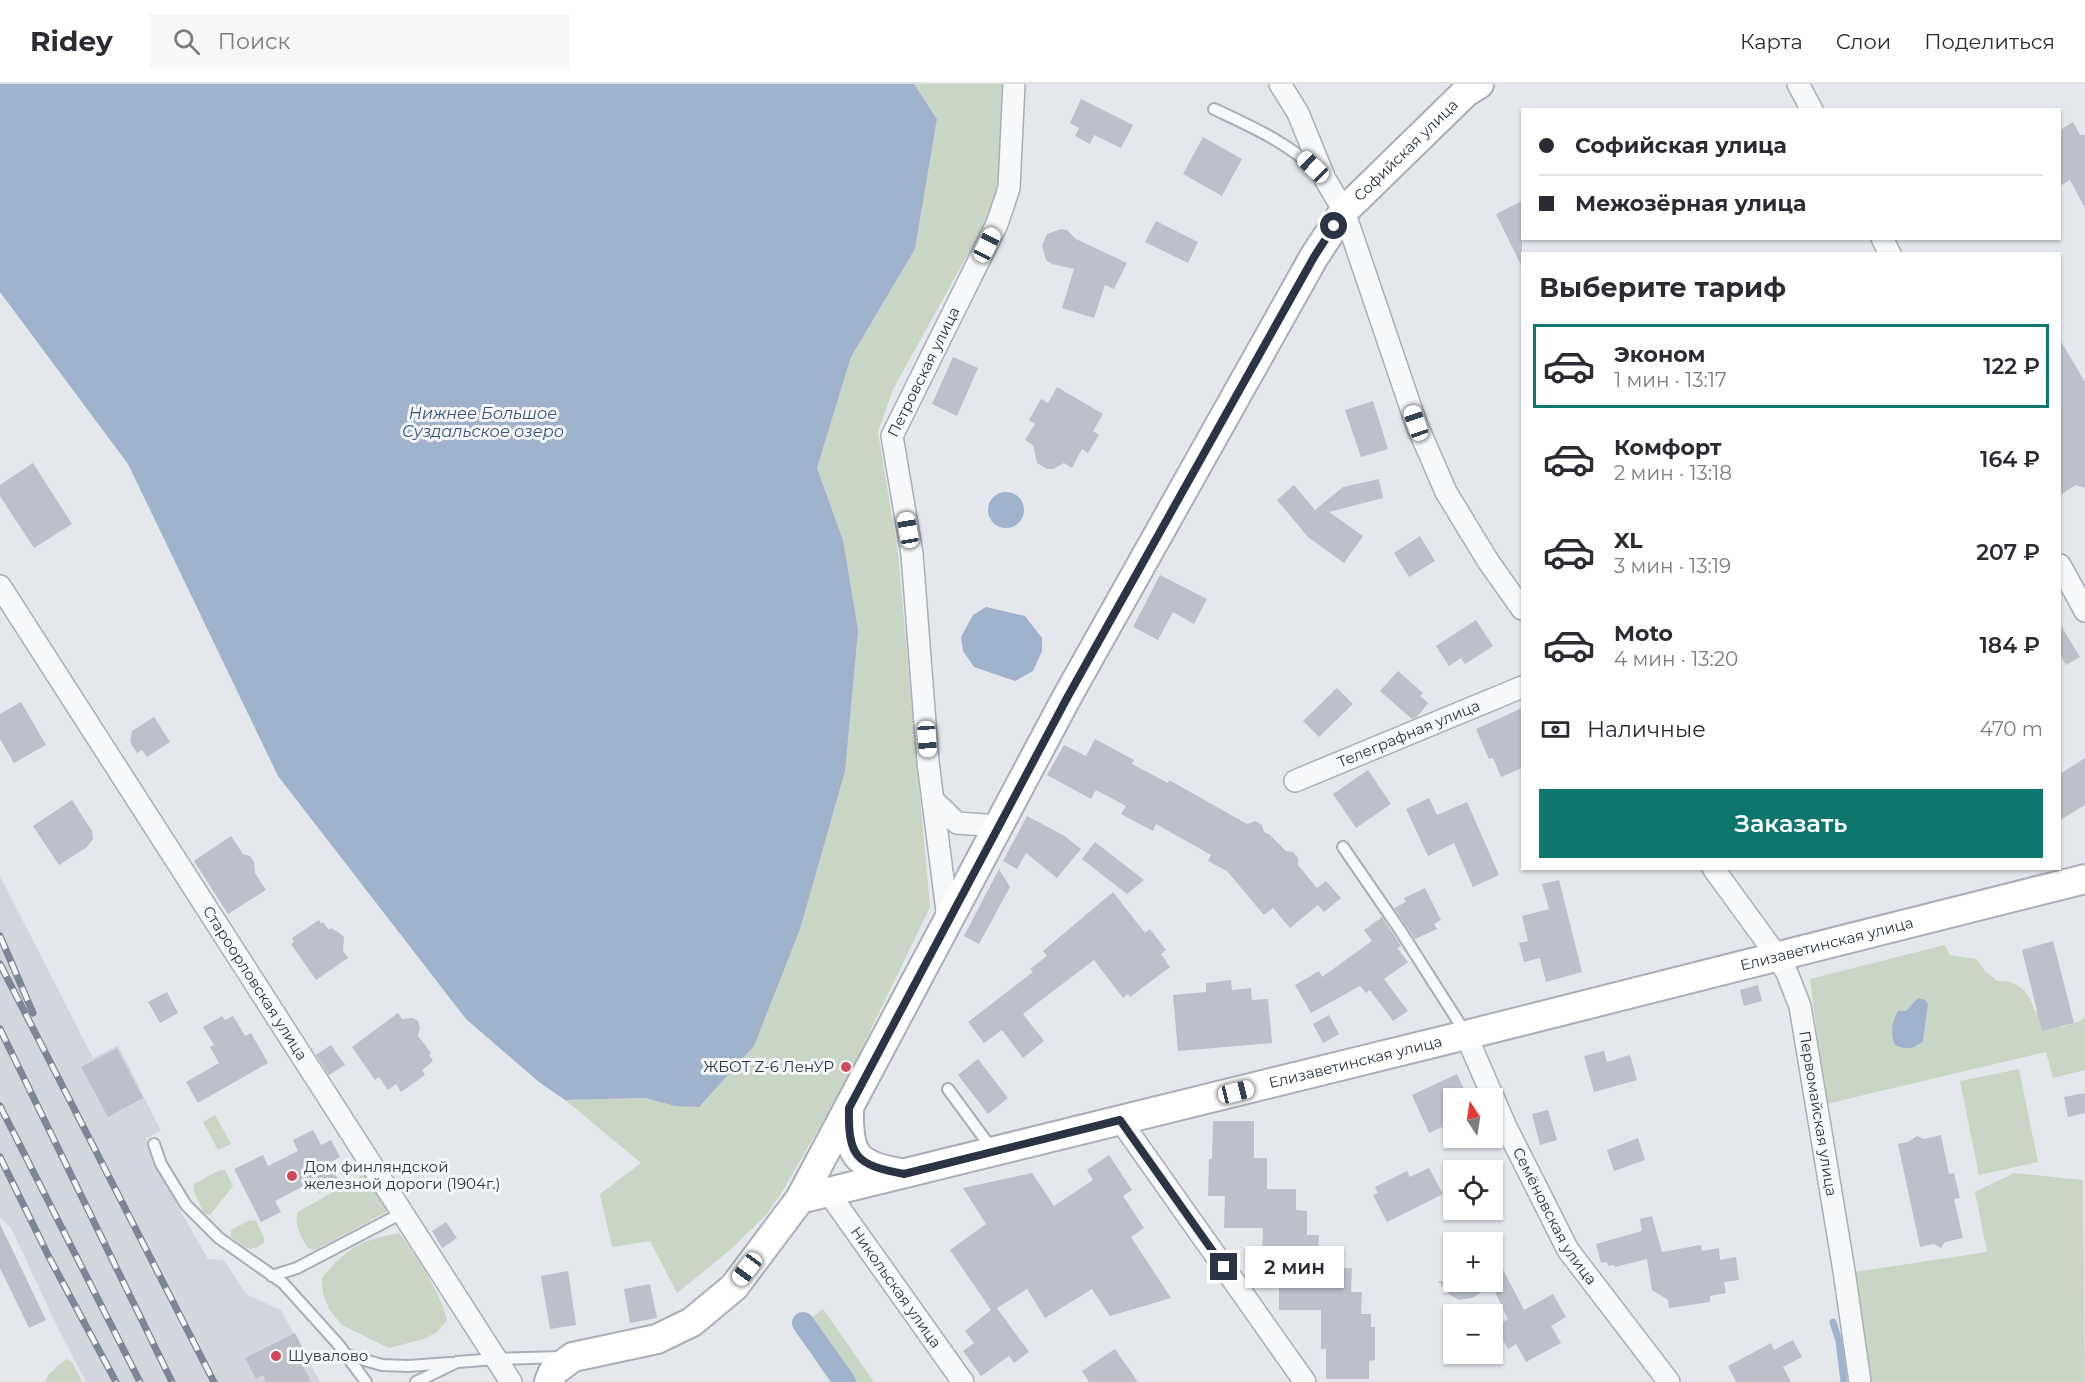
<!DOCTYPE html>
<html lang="ru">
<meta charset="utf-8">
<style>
:root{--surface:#fff;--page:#f7f7f7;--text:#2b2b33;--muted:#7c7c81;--line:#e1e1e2;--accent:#0f766e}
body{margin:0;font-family:Montserrat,sans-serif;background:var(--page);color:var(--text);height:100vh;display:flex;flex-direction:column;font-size:22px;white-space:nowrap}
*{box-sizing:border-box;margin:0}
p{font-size:20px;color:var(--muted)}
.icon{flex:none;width:33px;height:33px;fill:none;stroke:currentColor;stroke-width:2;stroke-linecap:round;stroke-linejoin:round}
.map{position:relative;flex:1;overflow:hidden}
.drawer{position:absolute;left:1521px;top:168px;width:540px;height:618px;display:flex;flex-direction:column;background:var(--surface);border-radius:0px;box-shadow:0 2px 4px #0004}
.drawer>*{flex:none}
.banner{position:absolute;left:1521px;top:24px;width:540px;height:132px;border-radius:0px;box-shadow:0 2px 4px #0004;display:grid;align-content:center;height:132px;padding:0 18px;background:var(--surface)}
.needle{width:39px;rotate:348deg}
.tools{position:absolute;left:1443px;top:1004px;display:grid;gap:12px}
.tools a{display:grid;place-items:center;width:60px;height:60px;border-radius:0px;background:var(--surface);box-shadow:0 2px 4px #0004;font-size:30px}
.end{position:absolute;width:27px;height:27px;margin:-14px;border:8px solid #2b3445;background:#fff;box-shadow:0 0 0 3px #fff}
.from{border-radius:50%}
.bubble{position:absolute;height:42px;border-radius:0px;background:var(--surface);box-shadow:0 2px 4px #0004;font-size:20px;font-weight:600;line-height:42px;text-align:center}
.car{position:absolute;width:18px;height:36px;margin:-18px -9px;border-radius:8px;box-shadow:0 0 4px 2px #0007;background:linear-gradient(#fff 24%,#345 0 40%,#fff 0 76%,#345 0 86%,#fff 0)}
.banner b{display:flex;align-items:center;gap:21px;height:57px;font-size:22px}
.banner b+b{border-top:2px solid var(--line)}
.banner i{width:15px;height:15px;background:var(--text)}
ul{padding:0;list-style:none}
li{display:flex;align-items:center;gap:18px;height:84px;margin:0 12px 9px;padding:0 6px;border:3px solid transparent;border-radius:0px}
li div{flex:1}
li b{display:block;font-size:22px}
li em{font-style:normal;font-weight:600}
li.current{border-color:var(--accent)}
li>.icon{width:54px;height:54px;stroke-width:1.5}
h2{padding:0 18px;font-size:27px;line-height:72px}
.pay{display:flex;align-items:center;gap:15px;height:66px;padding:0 18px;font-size:22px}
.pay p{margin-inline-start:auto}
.cta{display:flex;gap:12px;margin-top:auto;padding:12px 18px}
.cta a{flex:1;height:69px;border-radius:0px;background:var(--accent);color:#fff;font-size:24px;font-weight:600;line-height:69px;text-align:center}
header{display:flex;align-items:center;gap:36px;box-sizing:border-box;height:84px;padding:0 30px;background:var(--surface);border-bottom:2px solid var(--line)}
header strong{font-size:28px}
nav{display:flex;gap:33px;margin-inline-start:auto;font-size:21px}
.search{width:420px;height:54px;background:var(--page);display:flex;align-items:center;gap:15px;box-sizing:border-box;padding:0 21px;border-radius:0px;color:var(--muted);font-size:22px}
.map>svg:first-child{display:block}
.built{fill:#d2d6de}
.green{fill:#c9d6c5;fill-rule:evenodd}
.water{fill:#9fb4cc}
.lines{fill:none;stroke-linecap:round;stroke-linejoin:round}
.stream{stroke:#9fb4cc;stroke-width:7}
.canal{stroke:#9fb4cc;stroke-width:22}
.building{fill:#bbc0ca}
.lane-casing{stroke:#a9aeb7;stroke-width:14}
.street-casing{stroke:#a9aeb7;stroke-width:24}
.secondary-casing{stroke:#a9aeb7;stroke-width:32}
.lane{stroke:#f7f8fa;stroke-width:10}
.street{stroke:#f7f8fa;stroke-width:21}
.secondary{stroke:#fff;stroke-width:28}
.rail-casing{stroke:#7d8696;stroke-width:7}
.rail{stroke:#f4f6f9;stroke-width:4.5;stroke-dasharray:14;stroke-linecap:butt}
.route{stroke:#2b3445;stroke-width:8}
.poi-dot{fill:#d1495b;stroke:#f4f6f9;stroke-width:2}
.labels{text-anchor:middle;stroke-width:6;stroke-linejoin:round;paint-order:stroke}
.street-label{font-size:15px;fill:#2b3445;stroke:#f4f6f9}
.poi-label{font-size:15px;fill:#2b3445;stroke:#f4f6f9;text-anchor:start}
.water-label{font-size:16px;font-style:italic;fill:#34527a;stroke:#f4f6f9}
</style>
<header>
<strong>Ridey</strong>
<div class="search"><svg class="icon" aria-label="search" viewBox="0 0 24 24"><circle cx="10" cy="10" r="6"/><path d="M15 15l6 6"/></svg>Поиск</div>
<nav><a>Карта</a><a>Слои</a><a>Поделиться</a></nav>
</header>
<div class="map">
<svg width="2085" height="1298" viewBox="0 0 2085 1298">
<rect width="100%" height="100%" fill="#e4e7ec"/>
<!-- built -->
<path class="built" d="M0,792L93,974L118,961L161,1047L147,1054V1061L168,1105L208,1175L224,1176L246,1210L281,1226L320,1298H86L56,1240L11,1144L0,1133Z"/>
<!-- green -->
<g class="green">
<path d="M914,0H1006L1001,95L991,129L893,305L878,348L898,469L930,823L845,999L785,1103L767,1130L730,1166L677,1209L650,1157L612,1163L600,1110L641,1079L565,1016L645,1014L675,1022L843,456L817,384L851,273L915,165L937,35Z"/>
<path d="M1945,861L1950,871L1976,875L1986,888L1997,897C2016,896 2030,907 2034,926L2062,943L2080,937L2085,932V986L2053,994L2046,968L1826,1020L1810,895ZM1898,927H1927L1923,957Z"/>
<path d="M2019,985L2038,1078L1979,1091L1960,997Z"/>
<path d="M215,1031L231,1060L218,1066L203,1038Z"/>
<path d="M220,1086H225L233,1102L210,1131L204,1130L194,1107V1100Z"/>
<path d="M2014,1089L2083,1096L2085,1298H1872L1855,1188L1987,1168L1975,1108Z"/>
<path d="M368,1090L390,1126L315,1166L308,1164C302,1154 293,1140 298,1128L361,1092Z"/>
<path d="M250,1136L256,1137L264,1153V1159C248,1170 245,1163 231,1153V1146Z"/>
<path d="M399,1149C419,1176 438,1204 447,1236L437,1248L424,1255L389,1264L342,1241L329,1225L323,1209L322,1194C348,1162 360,1157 399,1149Z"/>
<path d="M823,1225L874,1298H830L795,1246Z"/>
<path d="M66,1275L72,1278L82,1298H45L49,1290Z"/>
</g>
<!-- water -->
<g class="water">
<path d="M0,0H914L937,35L915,165L851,273L817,384L843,456L858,547L845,687L800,845L754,962L699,1023L675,1022L645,1014L565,1016L539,998L466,935L278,692L128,380L0,208Z"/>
<circle cx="1006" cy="426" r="18"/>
<path d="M986,523L1025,532L1042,554V567L1033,587L1015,597L974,583L963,567L961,553L973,531Z"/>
<path d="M1918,914L1925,916L1928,920L1923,957C1913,965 1906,967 1894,960C1891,946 1891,940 1898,927H1906Z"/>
</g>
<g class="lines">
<!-- stream -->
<path class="stream" d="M1833,1238L1839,1257L1844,1298"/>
<!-- canal -->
<path class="canal" d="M803,1239L845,1298"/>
</g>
<!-- building -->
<g class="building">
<path d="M1081,15L1133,41L1121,64L1094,51L1090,60L1075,52L1079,44L1070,39Z"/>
<path d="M2073,38L2080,51H2085V124L2070,96L2060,102V46Z"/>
<path d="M1203,53L1242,75L1222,112L1183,90Z"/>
<path d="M1522,117V183L1496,130Z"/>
<path d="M1156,137L1198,158L1188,179L1145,158Z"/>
<path d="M1061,145L1067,146L1076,155L1127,179L1114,205L1105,201L1094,234L1062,224L1074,185L1052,180L1046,176L1042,162L1047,150Z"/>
<path d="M2060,256L2085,298V404L2076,401L2060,411Z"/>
<path d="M953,273L978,284L957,332L932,320Z"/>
<path d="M1057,303L1103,330L1093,347L1099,351L1088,369L1082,365L1072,384L1064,379L1053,385H1047L1037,379L1033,361L1025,356L1035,340L1029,336L1041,315L1048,319Z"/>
<path d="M1373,317L1388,365L1361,373L1345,326Z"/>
<path d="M33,379L72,440L34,464L0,412V401Z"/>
<path d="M1379,395L1383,414L1329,428L1363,452L1344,479L1308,453L1277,416L1294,401L1315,426L1343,403Z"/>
<path d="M1420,452L1435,477L1409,493L1394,469Z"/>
<path d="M1160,491L1207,515L1194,540L1173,528L1158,556L1133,543Z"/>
<path d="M1476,536L1493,562L1465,580L1461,574L1449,582L1436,562Z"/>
<path d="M2060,540L2080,573L2066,581L2060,571Z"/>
<path d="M1398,587L1423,609L1420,612L1428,619L1417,633L1412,635L1380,607Z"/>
<path d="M1337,604L1353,620L1319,653L1303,637Z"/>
<path d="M21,618L46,661L14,679L0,655V630Z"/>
<path d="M1522,624V684L1501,693L1493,674L1489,675L1476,645Z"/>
<path d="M154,633L170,658L147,673L142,666L137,669L130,658L132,647Z"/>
<path d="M1095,655L1134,676L1132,680L1168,699L1169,696L1247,740L1255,737L1262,741L1264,748L1270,751L1286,767L1293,768L1298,774V781L1317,804L1326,797L1341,814L1324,828L1318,821L1290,844L1273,824L1264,831L1227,787L1208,777L1211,771L1156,740L1153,747L1121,730L1126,722L1096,706L1091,715L1047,691L1064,661L1086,672Z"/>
<path d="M2085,674V721L2060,736V690Z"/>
<path d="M1368,686L1391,720L1356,744L1333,710Z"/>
<path d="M1429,714L1437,731L1467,718L1499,791L1473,803L1454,759L1428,772L1406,725Z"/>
<path d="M72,716L92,747L93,755L87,763L59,781L33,742Z"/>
<path d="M1027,732L1063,751L1081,765L1057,794L1026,769L1017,785L1003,777Z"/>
<path d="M231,752L243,770L250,772L254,778L255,789L266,806L228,830L194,777Z"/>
<path d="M1095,758L1144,796L1127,810L1082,775Z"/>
<path d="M999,785L1010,803L979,860L964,852Z"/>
<path d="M1559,796L1582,888L1546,898L1540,874L1524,878L1519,859L1528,857L1522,832L1549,825L1542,800Z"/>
<path d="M1425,804L1441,836L1434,840L1437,845L1415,855L1394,824L1406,818L1404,814Z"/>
<path d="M1113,808L1145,849L1150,845L1166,866L1161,870L1170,883L1130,913L1128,910L1123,914L1094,876L1023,930L1044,957L1023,974L1002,946L984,959L968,938L1033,888L1030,885L1047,872L1043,867Z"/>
<path d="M1382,833L1401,862L1397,864L1408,878L1384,895L1408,927L1393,937L1370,906L1366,909L1360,902L1311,929L1295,901L1319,887L1322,893L1372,857L1364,846Z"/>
<path d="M319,836L321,840L323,838L329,846L331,844L341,850L344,853L343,867L348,874L316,896L291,860L294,858L292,854Z"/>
<path d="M2053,857L2074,939L2042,947L2022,866Z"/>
<path d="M1231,896L1232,906L1251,904L1252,916L1268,915L1272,959L1178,967L1173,911L1206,908V899Z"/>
<path d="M1758,901L1762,917L1744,922L1740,906Z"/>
<path d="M167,908L178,929L160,939L148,918Z"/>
<path d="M398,929L402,935L413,934L418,937L420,944L418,952L431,969L429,971L433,977L422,986L425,991L401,1008L396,1000L388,1006L379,993L375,996L352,963Z"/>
<path d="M1329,931L1339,950L1323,959L1313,940Z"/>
<path d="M222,932L225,936L233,932L245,952L251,949L268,979L198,1019L186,998L219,979L210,963L214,961L203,943Z"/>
<path d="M331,961L345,981L329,991L316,971Z"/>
<path d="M117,964L143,1014L108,1033L81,983Z"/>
<path d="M1604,967L1607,978L1630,971L1637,996L1594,1008L1584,972Z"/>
<path d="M978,975L1008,1014L988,1030L958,991Z"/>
<path d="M1457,990L1468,1014H1454V1038L1429,1049L1412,1011Z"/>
<path d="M2085,1009V1029L2068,1033L2064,1013Z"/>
<path d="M1548,1026L1557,1056L1540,1061L1532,1030Z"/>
<path d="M1213,1037H1254V1074H1267V1105H1296V1126L1307,1127V1151H1319L1318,1184H1352L1351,1208H1362L1361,1230H1371V1243H1375V1276L1369,1277V1295H1326V1265H1321V1226H1279V1183H1262L1263,1144H1224L1225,1112H1208L1209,1075H1212Z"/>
<path d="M313,1046L321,1061L331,1056L340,1073L329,1079L340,1099L319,1109L313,1097L275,1117L281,1128L261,1138L234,1085L263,1071L268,1082L298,1067L293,1056Z"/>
<path d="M1941,1051L1949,1090L1954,1089L1960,1114L1954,1115L1963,1154L1945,1158L1941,1164L1934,1160L1920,1163L1898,1060L1908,1058L1917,1052L1924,1055Z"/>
<path d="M1638,1054L1645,1076L1614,1087L1607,1066Z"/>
<path d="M1109,1071L1132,1106L1123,1112L1144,1144L1131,1153L1171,1214L1110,1232L1092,1205L1045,1234L1027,1205L997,1224L1029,1268L1014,1279L1009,1272L981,1292L963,1267L974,1259L965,1247L991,1226L950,1166L986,1140L963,1104L1032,1089L1054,1122L1093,1096L1087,1086Z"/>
<path d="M1429,1084L1443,1110L1387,1138L1373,1111L1378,1109L1375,1103L1407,1087L1410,1093Z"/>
<path d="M1652,1132L1662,1168L1701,1161L1702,1167L1719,1164L1720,1176L1736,1173L1739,1196L1724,1198L1726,1209L1710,1212V1218L1669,1224L1668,1216L1652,1206L1647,1175L1615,1183L1614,1181L1608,1182L1607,1178L1601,1179L1596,1160L1642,1147L1640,1135Z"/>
<path d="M446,1138L457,1154L442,1164L432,1147Z"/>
<path d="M0,1140L46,1236L29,1244L0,1184Z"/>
<path d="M1492,1164L1524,1226L1553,1210L1566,1233L1551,1242L1561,1259L1526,1278L1516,1260L1508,1265L1495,1242L1508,1235L1492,1202L1472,1214L1459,1216L1450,1211L1438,1197H1492Z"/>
<path d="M568,1187L576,1241L550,1245L541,1192Z"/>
<path d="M650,1200L657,1234L630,1239L624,1205Z"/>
<path d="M295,1249L306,1271L299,1274L311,1298H266L263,1291L256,1295L245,1274Z"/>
<path d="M1793,1256L1802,1273L1783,1283L1791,1298H1736L1728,1282L1771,1259L1774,1266Z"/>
<path d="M1115,1265L1138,1298H1089L1082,1287Z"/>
</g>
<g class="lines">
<defs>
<g id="lane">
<path d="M1214,25C1250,42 1287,58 1316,86"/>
<path d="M1343,763L1400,846L1465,948"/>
<path d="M948,1005L992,1065"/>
<path d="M154,1060L161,1080L186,1121L219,1154L283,1199L338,1260L366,1298"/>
<path d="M272,1192L297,1184L402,1129"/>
<path d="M347,1271L382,1281L408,1282L450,1279"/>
<path d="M416,1298L457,1278L496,1275L560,1273"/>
</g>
<g id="street">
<path d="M1280,0L1298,29L1325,95L1344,127L1416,339L1446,408L1488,477L1522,525"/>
<path d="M1798,0L1812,26"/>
<path d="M1882,154L1890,170"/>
<path d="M2060,481L2085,527"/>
<path id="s1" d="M0,502L511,1298"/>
<path id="s2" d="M1295,697L1522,603"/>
<path d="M933,716L957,739L998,742"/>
<path id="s3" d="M1713,784L1777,872L1787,889L1800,922L1844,1187L1860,1298"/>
<path id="s4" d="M948,835L928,678L912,470L892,352L997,140L1009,104L1014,0"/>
<path id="s5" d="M1466,951L1506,1043L1568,1166L1669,1298"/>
<path d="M1120,1036L1305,1298"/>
<path id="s6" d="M828,1108L963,1298"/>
</g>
<g id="secondary">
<path d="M849,1024C848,1070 854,1081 900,1089"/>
<path id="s7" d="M800,1115L1466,951L2085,795"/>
<path id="s8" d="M549,1298L553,1288L573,1273L657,1255L692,1238L734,1203L800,1115L1067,613L1314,173L1344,127L1466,8L1479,0"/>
</g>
</defs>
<!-- lane casing -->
<use href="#lane" class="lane-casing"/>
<!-- street casing -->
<use href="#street" class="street-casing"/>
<!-- secondary casing -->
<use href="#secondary" class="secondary-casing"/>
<!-- lane -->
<use href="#lane" class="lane"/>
<!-- street -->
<use href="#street" class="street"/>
<!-- secondary -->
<use href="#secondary" class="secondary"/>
<defs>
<g id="rail">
<path d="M0,852L33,929"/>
<path d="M0,880L214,1298"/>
<path d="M0,945L172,1298"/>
<path d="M0,1022L140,1298"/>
<path d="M0,1073L49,1173L116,1298"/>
</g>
</defs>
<!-- rail casing -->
<use href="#rail" class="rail-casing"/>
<!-- rail -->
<use href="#rail" class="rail"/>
</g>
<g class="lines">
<!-- route -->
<path class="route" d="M1224,1183L1120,1036L904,1090C856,1081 848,1073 849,1024L1067,614L1314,173L1334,142"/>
</g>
<!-- markers -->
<g class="poi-dot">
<circle cx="846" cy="983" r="6"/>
<circle cx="292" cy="1092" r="6"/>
<circle cx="276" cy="1272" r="6"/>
</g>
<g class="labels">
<!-- street labels -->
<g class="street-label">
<text dy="5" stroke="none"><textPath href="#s8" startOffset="1540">Софийская улица</textPath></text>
<text dy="5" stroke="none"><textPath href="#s4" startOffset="558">Петровская улица</textPath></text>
<text dy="5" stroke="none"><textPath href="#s2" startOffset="123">Телеграфная улица</textPath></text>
<text dy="5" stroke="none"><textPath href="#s7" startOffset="1058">Елизаветинская улица</textPath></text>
<text dy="5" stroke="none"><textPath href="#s1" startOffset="472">Староорловская улица</textPath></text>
<text dy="5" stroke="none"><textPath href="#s7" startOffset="572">Елизаветинская улица</textPath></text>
<text dy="5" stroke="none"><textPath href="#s3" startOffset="273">Первомайская улица</textPath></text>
<text dy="5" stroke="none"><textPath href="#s5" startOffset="202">Семёновская улица</textPath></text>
<text dy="5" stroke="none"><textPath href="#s6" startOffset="117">Никольская улица</textPath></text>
</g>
<!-- poi labels -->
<g class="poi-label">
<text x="834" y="988" text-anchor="end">ЖБОТ Z-6 ЛенУР</text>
<text x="304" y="1088">Дом финляндской<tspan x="304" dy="17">железной дороги (1904г.)</tspan></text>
<text x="288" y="1277">Шувалово</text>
</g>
<!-- water labels -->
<g class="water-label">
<text x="483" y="335">Нижнее Большое<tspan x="483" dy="18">Суздальское озеро</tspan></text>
</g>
</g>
</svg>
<div class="tools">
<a><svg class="needle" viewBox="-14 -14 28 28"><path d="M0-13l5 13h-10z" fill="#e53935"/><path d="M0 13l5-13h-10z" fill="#7c7c81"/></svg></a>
<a><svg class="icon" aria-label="locate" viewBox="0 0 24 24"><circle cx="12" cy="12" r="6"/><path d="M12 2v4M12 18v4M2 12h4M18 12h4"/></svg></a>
<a>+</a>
<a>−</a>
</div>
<i class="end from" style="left:1334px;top:142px"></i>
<i class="end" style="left:1224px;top:1183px"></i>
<div class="bubble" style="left:1245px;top:1162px;width:99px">2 мин</div>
<i class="car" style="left:1313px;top:83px;rotate:314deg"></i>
<i class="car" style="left:987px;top:161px;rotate:27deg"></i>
<i class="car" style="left:1416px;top:339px;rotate:341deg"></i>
<i class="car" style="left:908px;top:446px;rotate:350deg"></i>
<i class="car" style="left:927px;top:655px;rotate:176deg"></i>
<i class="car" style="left:1236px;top:1008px;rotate:76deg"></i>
<i class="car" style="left:747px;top:1185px;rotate:217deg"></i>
<div class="banner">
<b><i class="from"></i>Софийская улица</b>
<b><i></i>Межозёрная улица</b>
</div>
<section class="drawer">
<h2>Выберите тариф</h2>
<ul>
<li class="current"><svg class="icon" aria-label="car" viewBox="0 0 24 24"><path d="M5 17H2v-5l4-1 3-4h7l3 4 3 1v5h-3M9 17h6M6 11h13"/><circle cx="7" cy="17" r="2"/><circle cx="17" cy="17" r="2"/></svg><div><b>Эконом</b><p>1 мин · 13:17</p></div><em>122 ₽</em></li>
<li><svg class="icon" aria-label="car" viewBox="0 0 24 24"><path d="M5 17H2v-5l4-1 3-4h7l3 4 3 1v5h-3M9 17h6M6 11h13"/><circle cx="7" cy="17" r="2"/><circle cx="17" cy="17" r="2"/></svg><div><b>Комфорт</b><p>2 мин · 13:18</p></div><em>164 ₽</em></li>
<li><svg class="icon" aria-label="car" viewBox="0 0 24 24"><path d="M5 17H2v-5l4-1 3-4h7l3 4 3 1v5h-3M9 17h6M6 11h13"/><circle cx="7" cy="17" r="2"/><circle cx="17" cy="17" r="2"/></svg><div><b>XL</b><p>3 мин · 13:19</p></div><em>207 ₽</em></li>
<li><svg class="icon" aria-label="car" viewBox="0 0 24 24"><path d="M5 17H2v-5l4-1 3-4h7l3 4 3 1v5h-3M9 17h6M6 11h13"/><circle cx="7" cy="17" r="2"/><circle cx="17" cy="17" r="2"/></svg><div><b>Moto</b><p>4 мин · 13:20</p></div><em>184 ₽</em></li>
</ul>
<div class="pay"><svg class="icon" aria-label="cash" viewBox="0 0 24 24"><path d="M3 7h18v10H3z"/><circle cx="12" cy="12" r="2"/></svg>Наличные<p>470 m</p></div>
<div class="cta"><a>Заказать</a></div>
</section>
</div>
